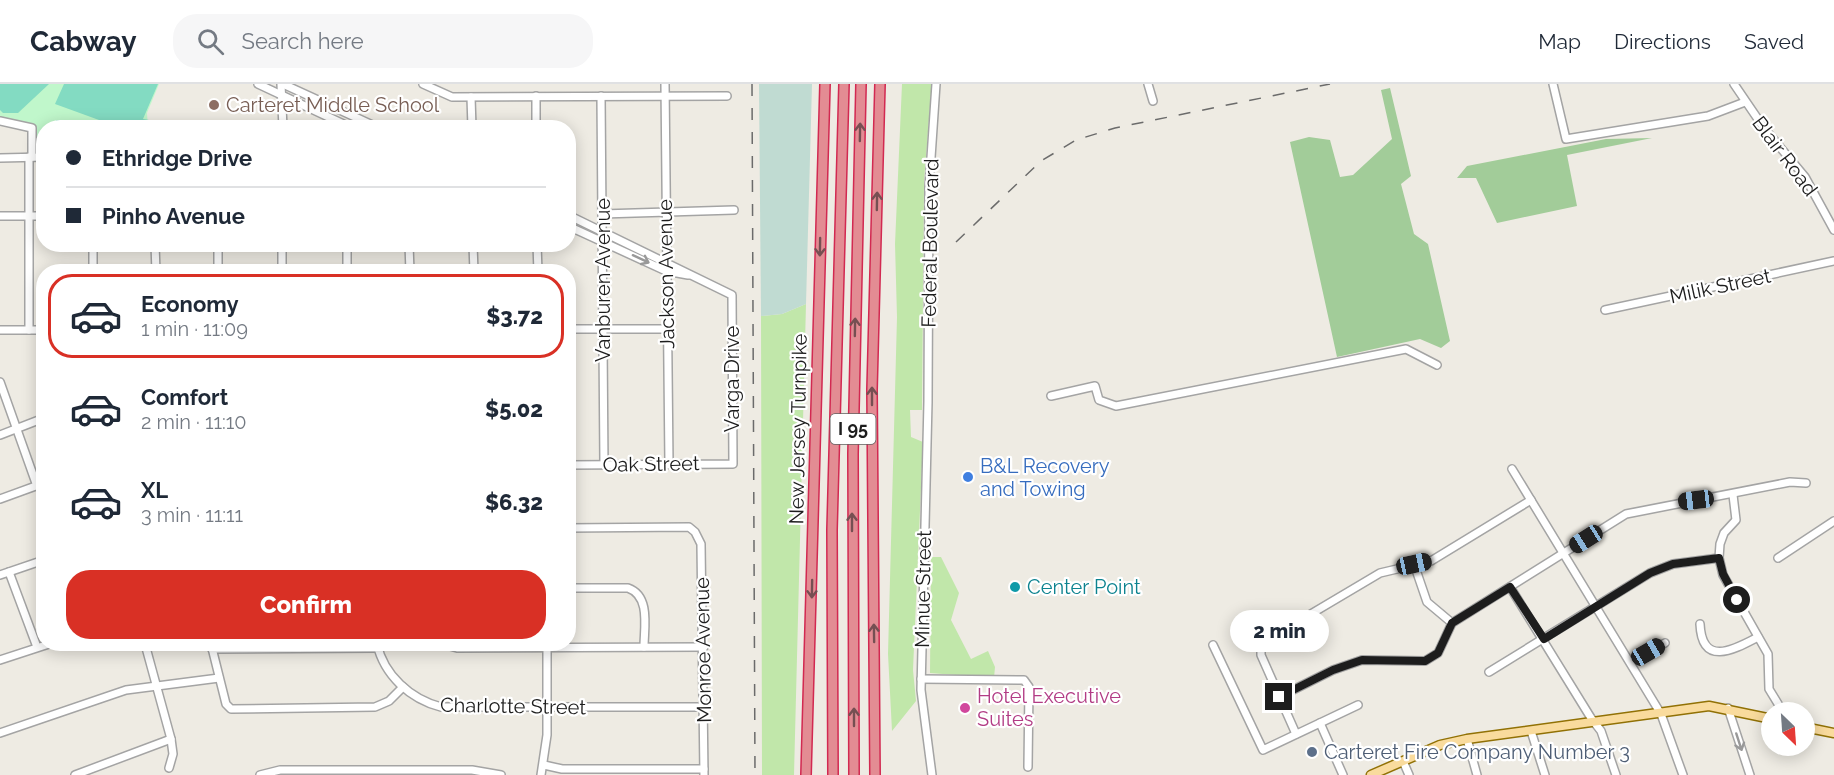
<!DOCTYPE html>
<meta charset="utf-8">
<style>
:root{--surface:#fff;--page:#f6f6f7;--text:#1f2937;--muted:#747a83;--line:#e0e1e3;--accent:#d93025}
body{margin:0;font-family:Raleway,sans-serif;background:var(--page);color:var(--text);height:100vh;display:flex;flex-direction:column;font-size:22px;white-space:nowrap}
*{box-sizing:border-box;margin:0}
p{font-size:20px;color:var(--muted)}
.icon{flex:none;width:33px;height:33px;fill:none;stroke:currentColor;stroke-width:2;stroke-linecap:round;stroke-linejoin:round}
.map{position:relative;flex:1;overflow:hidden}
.sheet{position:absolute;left:36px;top:180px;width:540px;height:387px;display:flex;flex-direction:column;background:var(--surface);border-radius:24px;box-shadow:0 3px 15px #0003}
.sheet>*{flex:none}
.hud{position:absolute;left:36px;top:36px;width:540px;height:132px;border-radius:24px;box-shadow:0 3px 15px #0003;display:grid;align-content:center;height:132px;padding:0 30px;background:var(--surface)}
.needle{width:39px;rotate:155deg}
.tools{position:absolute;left:1761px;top:618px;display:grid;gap:12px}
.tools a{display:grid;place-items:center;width:54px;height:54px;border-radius:50%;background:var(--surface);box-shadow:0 3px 15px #0003;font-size:30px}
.end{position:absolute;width:27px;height:27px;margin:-14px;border:8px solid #1d1d1d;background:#fff;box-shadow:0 0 0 3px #fff}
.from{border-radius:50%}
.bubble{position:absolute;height:42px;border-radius:21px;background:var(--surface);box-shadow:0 3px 15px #0003;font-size:20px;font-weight:800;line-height:42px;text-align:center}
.car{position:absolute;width:18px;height:36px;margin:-18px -9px;border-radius:8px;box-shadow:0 0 4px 2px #0007;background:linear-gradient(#222 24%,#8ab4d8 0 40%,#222 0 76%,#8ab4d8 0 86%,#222 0)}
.hud b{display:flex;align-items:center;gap:21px;height:57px;font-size:22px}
.hud b+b{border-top:2px solid var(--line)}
.hud i{width:15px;height:15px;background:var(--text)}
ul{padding:10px 0 0;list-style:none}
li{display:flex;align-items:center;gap:18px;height:84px;margin:0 12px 9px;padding:0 18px;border:3px solid transparent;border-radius:24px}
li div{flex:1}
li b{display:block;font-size:22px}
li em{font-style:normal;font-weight:800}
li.on{border-color:var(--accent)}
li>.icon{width:54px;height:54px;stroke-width:1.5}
.action{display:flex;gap:12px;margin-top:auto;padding:12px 30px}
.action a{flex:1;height:69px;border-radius:24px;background:var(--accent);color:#fff;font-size:24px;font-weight:800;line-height:69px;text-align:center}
header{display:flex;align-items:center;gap:36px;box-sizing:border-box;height:84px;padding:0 30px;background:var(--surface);border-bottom:2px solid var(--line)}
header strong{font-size:28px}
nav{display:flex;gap:33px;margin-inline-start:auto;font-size:21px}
.search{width:420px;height:54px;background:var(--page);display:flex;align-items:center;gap:15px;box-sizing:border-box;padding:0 21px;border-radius:24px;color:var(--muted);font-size:22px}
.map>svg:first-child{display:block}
.grass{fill:#c1e7aa}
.forest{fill:#a2cc99}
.wetland{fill:#c0dbd2}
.park{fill:#c0f7cb}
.pitch{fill:#83dbc2}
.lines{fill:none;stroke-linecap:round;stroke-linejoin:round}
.minor-casing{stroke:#a4a4a4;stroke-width:10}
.major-casing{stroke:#917105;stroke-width:11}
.highway-casing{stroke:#d22951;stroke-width:12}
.minor{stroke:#fff;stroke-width:7}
.major{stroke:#f9db9d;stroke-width:8}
.highway{stroke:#e38c93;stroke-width:9}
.rail{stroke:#6b6b6b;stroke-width:1.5;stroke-dasharray:12 12;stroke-linecap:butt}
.oneway{stroke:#764f52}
.oneway2{stroke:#999}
.route{stroke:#1d1d1d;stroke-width:8}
.education-dot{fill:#8d6e63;stroke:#fff;stroke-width:2}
.shop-dot{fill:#3f7fe0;stroke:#fff;stroke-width:2}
.culture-dot{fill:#0f9aa8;stroke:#fff;stroke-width:2}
.hotel-dot{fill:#d1479c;stroke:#fff;stroke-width:2}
.service-dot{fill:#5c6f8a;stroke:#fff;stroke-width:2}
.labels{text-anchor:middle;stroke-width:4.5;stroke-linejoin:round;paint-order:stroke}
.shield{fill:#fff;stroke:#616161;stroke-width:1.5}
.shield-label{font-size:18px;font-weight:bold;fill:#1d1d1d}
.education-label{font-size:20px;fill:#785e54;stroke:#fff;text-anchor:start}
.street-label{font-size:20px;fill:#1d1d1d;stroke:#fff}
.shop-label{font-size:20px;fill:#366cbe;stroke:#fff;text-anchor:start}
.culture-label{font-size:20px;fill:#0d838f;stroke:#fff;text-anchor:start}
.hotel-label{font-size:20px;fill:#b23c85;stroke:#fff;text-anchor:start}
.service-label{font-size:20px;fill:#4e5e75;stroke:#fff;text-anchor:start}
</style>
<header>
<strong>Cabway</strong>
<div class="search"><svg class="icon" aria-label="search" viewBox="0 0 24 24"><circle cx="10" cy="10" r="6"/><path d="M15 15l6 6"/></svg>Search here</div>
<nav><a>Map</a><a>Directions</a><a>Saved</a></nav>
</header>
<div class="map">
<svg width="1834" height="691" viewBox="0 0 1834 691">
<rect width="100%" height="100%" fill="#eeebe3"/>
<!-- grass -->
<g class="grass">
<path d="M902,0H931V10L924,97L922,326H910L911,353L923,358L913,586L916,617L892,647L888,570L897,233L895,160Z"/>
<path d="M806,220L794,691H762L761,232L782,230Z"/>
<path d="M931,473H941L959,509L951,536L971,575L988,567L995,583L994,594L930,589Z"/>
</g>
<!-- forest -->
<g class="forest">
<path d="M1390,4L1411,92L1401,100L1414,150L1428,160L1450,257L1441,264L1420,255L1337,273L1290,58L1309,53L1330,56L1340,93L1353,91L1392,55L1381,6Z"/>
<path d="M1652,54L1567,71L1577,122L1497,139L1476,94H1457L1467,82L1606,55Z"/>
</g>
<!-- wetland -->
<path class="wetland" d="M759,0H812L806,220L782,230L761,232Z"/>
<!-- park -->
<path class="park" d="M0,0H159L147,29L148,43L44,44L43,73H29V47L0,40Z"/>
<!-- pitch -->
<g class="pitch">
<path d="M0,0H49L18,29H3L0,26Z"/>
<path d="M64,0H158L143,35L149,36V43H99V36L55,20Z"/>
<rect x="56" y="36" width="41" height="7"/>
</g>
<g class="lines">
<defs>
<g id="minor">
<path d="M258,0L352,44"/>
<path d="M281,0L283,44"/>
<path d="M283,0L379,44"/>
<path d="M423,0L452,13L727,12"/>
<path d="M665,0L669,380"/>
<path d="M1148,0L1153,17"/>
<path d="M1553,0L1566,55L1708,32L1745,18"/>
<path d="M1734,0L1764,44L1805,93L1834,146"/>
<path d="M536,12V44"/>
<path d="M601,12L604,381"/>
<path d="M471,13L472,44"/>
<path d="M0,37L32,44V73"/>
<path d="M29,73V246"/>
<path d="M0,74L44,73"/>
<path d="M602,130L734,126"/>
<path d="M568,131L732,211L733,380L568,381"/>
<path d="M0,132H44"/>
<path d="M568,142L666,187L688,191"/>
<path d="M155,160L156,188"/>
<path d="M218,160V188"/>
<path d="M282,160V188"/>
<path d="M347,160V188"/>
<path d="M409,160L410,188"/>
<path d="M473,160L474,188"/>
<path d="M537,160L538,188"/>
<path d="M93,188V160"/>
<path d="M1605,226L1834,177"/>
<path d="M568,245H667"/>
<path d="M0,246H44"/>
<path d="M0,298L37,402"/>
<path d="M1051,312L1095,302L1099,316L1116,322L1406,265L1437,281"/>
<path d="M0,351L44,334"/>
<path d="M1512,385L1661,630L1683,691"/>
<path d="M1733,411L1736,436L1724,449L1720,460L1719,474L1723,491L1768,570L1769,605L1783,628"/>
<path d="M0,415L44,399"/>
<path d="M568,444L689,443L695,448L701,460L704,691"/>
<path d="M1778,474L1834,437"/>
<path d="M1414,480L1427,518L1452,539"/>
<path d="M9,488L37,563"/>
<path d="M0,491L44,476"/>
<path d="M1510,503L1591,634L1601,647L1616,691"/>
<path d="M568,504H628C651,512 644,544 644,563"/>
<path d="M1700,540C1702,584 1735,565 1758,553"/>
<path d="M145,560L171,655L173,670L169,684"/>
<path d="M211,560L226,620L231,625L375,623L389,617L403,603"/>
<path d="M377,560C384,591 410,615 441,623H704"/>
<path d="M443,560L457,564L704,563"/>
<path d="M1213,561L1263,666L1358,621"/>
<path d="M212,565L378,564"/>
<path d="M0,576L49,560"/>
<path d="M1631,578L1665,559"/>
<path d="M1489,588L1650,489L1673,480L1719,474"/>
<path d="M921,595L1024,596L1029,603L1028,683"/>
<path d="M1279,613L1333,586L1362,576L1425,577L1438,569L1452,539L1626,430L1790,398L1806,399"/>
<path d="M1728,624L1750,691"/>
<path d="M1320,639L1343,691"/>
<path d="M1531,647L1545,691"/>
<path d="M0,649L126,606L219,594"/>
<path d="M1296,650L1261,571V564L1267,556L1380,489L1431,477L1531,416"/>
<path d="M1467,655L1477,691"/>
<path d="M1403,677L1409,691"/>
<path d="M544,681L562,685H704"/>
<path d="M75,691L171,655"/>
<path d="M260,691L280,686H472L501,691"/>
<path d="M541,691L547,651V564"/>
<path d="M932,691L921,606L928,318L929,103L936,0"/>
</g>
<g id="major">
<path d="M1804,643L1834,649"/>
<path d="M1371,691L1440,661L1467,655L1709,622L1772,635"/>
</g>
<g id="highway">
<path d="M806,691L825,0"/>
<path d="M833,691L832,446L844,0"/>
<path d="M854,691L853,370L861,0"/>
<path d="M875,691L872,306L880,0"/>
</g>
</defs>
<!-- minor casing -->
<use href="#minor" class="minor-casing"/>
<!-- major casing -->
<use href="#major" class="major-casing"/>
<!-- highway casing -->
<use href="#highway" class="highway-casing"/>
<!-- minor -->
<use href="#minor" class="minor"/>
<!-- major -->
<use href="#major" class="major"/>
<!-- highway -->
<use href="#highway" class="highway"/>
<!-- rail -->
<g class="rail">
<path d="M752,0L755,691"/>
<path d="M956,158L1041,77L1076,56L1115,44L1330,0"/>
</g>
</g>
<!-- one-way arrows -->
<defs><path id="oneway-shaft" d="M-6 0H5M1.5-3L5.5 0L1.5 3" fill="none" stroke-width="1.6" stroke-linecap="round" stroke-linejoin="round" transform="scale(1.5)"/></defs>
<g class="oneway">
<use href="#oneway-shaft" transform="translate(860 48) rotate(-89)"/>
<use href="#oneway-shaft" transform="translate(877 117) rotate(-89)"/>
<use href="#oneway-shaft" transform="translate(820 163) rotate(91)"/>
<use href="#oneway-shaft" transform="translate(855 243) rotate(-89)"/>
<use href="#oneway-shaft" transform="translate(872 312) rotate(-90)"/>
<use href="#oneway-shaft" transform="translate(852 438) rotate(-90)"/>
<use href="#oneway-shaft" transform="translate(812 505) rotate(91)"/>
<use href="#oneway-shaft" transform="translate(874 549) rotate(-91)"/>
<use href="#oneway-shaft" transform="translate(854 633) rotate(-90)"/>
</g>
<g class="oneway2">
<use href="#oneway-shaft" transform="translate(641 175) rotate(25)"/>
<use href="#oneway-shaft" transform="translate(1739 658) rotate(72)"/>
</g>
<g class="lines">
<!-- route -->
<path class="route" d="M1279,613L1333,586L1362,576L1425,577L1438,569L1452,539L1510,503L1544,555L1650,489L1673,480L1719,474L1723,490L1737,516"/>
</g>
<!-- markers -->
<circle class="education-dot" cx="214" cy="21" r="6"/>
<circle class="shop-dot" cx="968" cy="393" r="6"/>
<circle class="culture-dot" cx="1015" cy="503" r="6"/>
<circle class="hotel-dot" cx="965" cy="624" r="6"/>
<circle class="service-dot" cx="1312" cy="668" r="6"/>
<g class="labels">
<!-- shield labels -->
<rect class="shield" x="830.5" y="330" width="45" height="30" rx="4.5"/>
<g class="shield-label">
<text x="853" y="351">I 95</text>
</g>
<!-- education labels -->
<g class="education-label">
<text x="226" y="28">Carteret Middle School</text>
</g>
<!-- street labels -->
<g class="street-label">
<text transform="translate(1785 72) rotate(53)" y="7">Blair Road</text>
<text transform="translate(930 159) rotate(-89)" y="7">Federal Boulevard</text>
<text transform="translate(666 190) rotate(-91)" y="7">Jackson Avenue</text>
<text transform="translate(603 196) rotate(-90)" y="7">Vanburen Avenue</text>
<text transform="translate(1720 202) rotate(-12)" y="7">Milik Street</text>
<text transform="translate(732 295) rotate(-90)" y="7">Varga Drive</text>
<text transform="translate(798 345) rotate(-89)" y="7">New Jersey Turnpike</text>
<text transform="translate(651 380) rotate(-1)" y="7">Oak Street</text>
<text transform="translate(923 505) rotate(-89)" y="7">Minue Street</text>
<text transform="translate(703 566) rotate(-91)" y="7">Monroe Avenue</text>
<text transform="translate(513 622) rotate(1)" y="7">Charlotte Street</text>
</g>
<!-- shop labels -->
<g class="shop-label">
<text x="980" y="389">B&amp;L Recovery<tspan x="980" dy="23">and Towing</tspan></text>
</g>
<!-- culture labels -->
<g class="culture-label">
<text x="1027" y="510">Center Point</text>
</g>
<!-- hotel labels -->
<g class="hotel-label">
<text x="977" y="619">Hotel Executive<tspan x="977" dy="23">Suites</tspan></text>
</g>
<!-- service labels -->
<g class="service-label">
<text x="1324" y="675">Carteret Fire Company Number 3</text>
</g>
</g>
</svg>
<div class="tools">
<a><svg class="needle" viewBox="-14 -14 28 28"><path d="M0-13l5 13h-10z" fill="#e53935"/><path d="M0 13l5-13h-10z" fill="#747a83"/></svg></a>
</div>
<i class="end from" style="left:1737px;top:516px"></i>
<i class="end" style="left:1279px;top:613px"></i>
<div class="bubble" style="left:1230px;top:526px;width:99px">2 min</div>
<i class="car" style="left:1696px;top:416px;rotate:263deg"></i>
<i class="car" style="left:1586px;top:455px;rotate:238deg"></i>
<i class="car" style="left:1414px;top:480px;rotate:78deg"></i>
<i class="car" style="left:1648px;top:568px;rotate:60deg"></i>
<div class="hud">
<b><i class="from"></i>Ethridge Drive</b>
<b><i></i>Pinho Avenue</b>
</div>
<section class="sheet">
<ul>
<li class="on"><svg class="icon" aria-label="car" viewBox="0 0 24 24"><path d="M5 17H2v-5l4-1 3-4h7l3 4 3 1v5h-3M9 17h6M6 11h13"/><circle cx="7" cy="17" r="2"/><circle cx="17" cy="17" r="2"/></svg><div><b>Economy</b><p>1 min · 11:09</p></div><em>$3.72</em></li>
<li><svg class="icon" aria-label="car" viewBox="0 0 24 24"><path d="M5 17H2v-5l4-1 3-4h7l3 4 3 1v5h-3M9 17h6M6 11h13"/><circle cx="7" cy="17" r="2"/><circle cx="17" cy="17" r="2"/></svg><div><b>Comfort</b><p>2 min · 11:10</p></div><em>$5.02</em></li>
<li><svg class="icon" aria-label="car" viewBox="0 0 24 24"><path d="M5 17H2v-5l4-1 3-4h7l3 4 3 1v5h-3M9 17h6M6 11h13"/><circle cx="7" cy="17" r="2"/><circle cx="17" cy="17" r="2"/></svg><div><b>XL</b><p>3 min · 11:11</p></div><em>$6.32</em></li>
</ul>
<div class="action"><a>Confirm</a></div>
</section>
</div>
